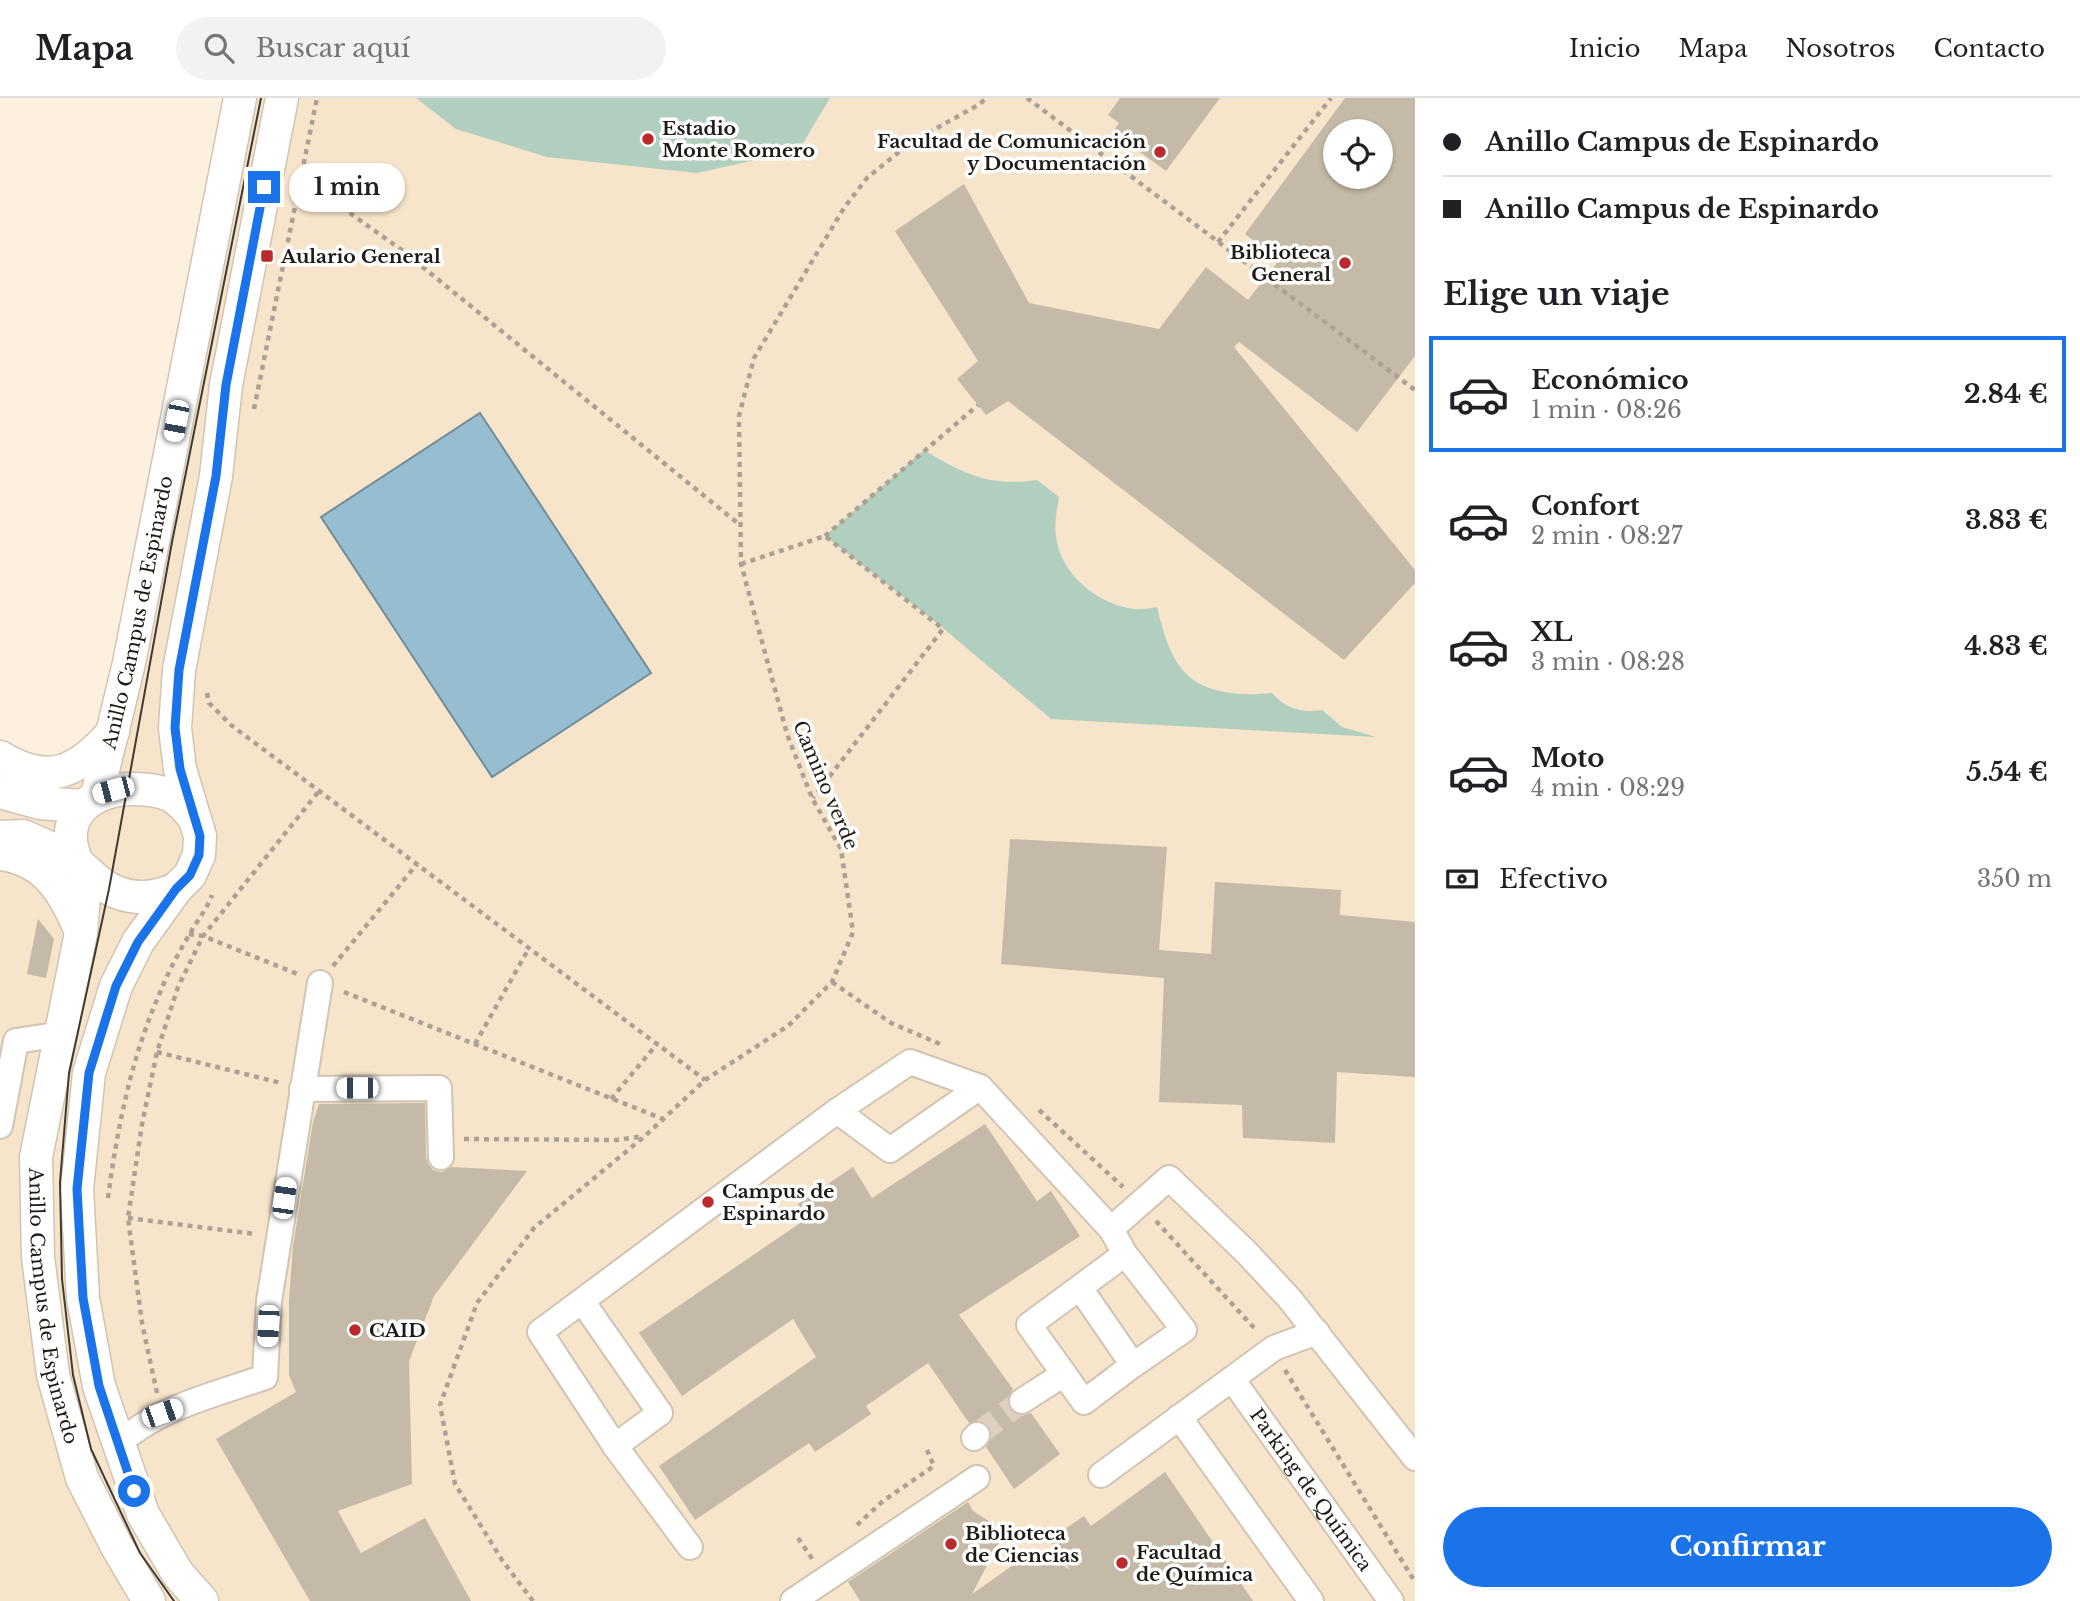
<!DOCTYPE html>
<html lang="es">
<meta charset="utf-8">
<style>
:root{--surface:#fff;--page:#f2f2f2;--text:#202124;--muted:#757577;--line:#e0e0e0;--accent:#1a73e8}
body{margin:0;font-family:"Libre Baskerville",serif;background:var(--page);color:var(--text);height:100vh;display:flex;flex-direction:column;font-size:26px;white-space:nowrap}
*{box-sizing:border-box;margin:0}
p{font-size:23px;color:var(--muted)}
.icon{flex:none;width:38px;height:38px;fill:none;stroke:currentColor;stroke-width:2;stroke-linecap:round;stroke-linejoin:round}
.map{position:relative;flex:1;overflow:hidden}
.details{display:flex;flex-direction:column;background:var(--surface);width:665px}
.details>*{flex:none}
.banner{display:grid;align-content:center;height:154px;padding:0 28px;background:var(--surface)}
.fabs{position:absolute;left:1323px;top:21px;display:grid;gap:14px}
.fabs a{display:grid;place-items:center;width:70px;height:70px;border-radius:50%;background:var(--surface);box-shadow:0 2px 5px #0004;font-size:35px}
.end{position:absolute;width:32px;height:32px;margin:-16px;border:9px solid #1a73e8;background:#fff;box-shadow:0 0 0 4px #fff}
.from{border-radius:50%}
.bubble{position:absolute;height:49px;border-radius:24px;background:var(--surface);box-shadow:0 2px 5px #0004;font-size:23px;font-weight:700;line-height:49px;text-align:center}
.car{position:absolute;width:21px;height:42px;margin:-21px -10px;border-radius:9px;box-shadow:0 0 5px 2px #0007;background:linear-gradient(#fff 24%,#345 0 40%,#fff 0 76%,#345 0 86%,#fff 0)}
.banner b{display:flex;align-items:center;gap:24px;height:66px;font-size:26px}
.banner b+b{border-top:2px solid var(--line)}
.banner i{width:18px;height:18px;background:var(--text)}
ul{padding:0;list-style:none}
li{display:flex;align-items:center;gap:21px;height:116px;margin:0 14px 10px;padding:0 14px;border:4px solid transparent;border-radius:0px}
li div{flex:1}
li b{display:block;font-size:26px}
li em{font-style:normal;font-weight:700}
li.selected{border-color:var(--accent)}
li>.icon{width:63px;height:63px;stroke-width:1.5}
h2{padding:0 28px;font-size:32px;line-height:84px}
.pay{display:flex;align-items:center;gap:18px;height:77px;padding:0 28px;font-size:26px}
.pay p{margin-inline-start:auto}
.cta{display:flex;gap:14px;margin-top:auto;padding:14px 28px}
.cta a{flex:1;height:80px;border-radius:42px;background:var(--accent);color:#fff;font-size:28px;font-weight:700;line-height:80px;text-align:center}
header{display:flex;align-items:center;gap:42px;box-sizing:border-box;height:98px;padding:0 35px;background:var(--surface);border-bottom:2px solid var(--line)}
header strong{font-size:33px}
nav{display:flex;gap:38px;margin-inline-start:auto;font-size:24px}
.search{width:490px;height:63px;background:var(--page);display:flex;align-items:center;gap:18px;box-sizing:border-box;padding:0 24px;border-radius:38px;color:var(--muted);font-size:26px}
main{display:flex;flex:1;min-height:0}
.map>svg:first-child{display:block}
.built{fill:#f6e4cb;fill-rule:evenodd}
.green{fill:#b1cfbe}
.water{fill:#97bed0;stroke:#738d98;stroke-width:2}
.building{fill:#c5baa7;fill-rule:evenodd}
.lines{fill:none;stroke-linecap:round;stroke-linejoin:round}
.minor-tunnel{stroke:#ddd0c0;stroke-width:24;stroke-dasharray:24 12;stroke-linecap:butt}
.minor-casing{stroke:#d1c4b2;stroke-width:28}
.major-casing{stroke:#d1c4b2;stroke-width:35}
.path{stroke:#aca193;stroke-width:4.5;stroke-dasharray:5 5;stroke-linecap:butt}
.minor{stroke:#fff;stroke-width:24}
.major{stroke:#fff;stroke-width:32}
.tram{stroke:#403a32;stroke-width:2}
.route{stroke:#1a73e8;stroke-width:9}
.poi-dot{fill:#ba2a2d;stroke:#fff;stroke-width:2.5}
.labels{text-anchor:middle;stroke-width:7;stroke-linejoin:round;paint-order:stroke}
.poi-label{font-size:19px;font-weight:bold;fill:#1f1a14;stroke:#fff;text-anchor:start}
.street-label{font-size:19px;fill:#1f1a14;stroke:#fff}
</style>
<header>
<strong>Mapa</strong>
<div class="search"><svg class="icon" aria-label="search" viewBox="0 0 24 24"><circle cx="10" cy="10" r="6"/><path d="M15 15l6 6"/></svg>Buscar aquí</div>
<nav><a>Inicio</a><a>Mapa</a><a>Nosotros</a><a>Contacto</a></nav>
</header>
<main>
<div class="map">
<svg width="1415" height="1503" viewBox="0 0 1415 1503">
<rect width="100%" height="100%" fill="#fef0de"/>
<!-- built -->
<path class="built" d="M240,0H1415V1503H0V694L58,675L94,656ZM1335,33H1381V79H1335Z"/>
<!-- green -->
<g class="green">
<path d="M416,0H830L799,52L697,75L547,59L456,31Z"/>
<path d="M924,352C963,376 990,389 1037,382L1059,399C1057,412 1054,425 1056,438C1060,476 1098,507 1135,511C1142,512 1150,510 1157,509C1162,529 1168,554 1181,570C1201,597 1243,598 1272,595C1286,611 1301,615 1322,612L1342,629L1376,639L1051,621L943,530L825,438Z"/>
</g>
<!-- water -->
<path class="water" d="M480,315L651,575L492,679L321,419Z"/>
<!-- building -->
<g class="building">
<path d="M1120,0H1220L1166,73L1113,34L1119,25L1108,17Z"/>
<path d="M1345,0H1415V258L1357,334L1239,244L1234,249L1415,472V485L1344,562L1008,303L986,317L957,281L978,263L895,133L964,86L1029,205L1159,231L1206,169L1248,202L1279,162L1245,136ZM1335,33H1381V79H1335Z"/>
<path d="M1010,741L1167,749L1159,852L1211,856L1215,784L1341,792L1340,817L1415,824V979L1337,974L1335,1045L1243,1040L1242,1007L1159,1004L1164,880L1001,866Z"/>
<path d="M38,821L54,841L46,880L27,876Z"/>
<path d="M425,1005L426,1059L428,1066L433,1072L442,1074L451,1069L527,1073L434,1198L409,1263L412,1386L338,1413L361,1455L425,1420L471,1503H310L216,1341L296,1294L289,1277V1202L293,1148L313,1024L319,1006Z"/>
<path d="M985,1026L1037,1103L1051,1093L1080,1138L959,1217L1013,1291L1007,1303L1010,1312L1022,1318L1031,1315L1060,1356L1014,1391L986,1349L991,1340L988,1327L980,1323L969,1325L928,1265L866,1308L871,1316L815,1354L809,1345L695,1422L659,1368L816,1259L793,1221L682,1298L639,1235L806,1121L798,1106L853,1069L872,1100Z"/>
<path d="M1165,1374L1253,1503H860L848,1484L968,1404L973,1413L995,1427L1003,1437L972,1496L1036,1451L1070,1472L1049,1442L1084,1418L1091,1428Z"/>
</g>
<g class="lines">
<!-- minor-tunnel -->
<path class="minor-tunnel" d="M977,1337L1022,1303"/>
<defs>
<g id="minor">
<path d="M302,991L439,990L441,1059"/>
<path d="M837,1013L890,1052L980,989"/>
<path d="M0,1028L16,943L62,936"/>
<path d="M1111,1131L1125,1156L1184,1232L1133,1267L1084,1304L1029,1227L1125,1156"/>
<path d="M1080,1190L1133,1267"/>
<path d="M582,1203L660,1315L615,1348"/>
<path id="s1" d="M1232,1281L1391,1503"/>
<path d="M1022,1303L1064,1276"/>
<path d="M1179,1319L1311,1503"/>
<path d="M974,1340L977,1337"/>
<path d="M118,1346C159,1309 214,1297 265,1279L269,1203L320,885"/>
<path d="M1101,1377L1274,1250L1317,1234"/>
<path d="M690,1449L615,1348L540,1234L837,1013L910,964L980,989L1111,1131L1169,1080L1246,1154L1289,1200L1415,1360"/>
<path d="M793,1503L977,1380"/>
</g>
<g id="major">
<path d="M0,659C49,689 78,674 113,634"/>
<path d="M0,694L40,705L82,708"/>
<path id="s2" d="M97,697L129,565L240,0"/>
<path d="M0,739L23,738L75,761"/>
<path d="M0,756C46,761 65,795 81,834"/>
<path id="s3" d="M86,773L81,835L36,1059L38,1159L53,1277L82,1380L116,1447L149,1503"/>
<path d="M176,791C145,805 114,801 89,775C84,771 77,765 75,759C58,715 95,690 135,691C165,692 176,696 194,720"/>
<path d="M202,1503L178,1476L143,1416L99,1288L83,1200L77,1091L89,975L116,888L138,844L176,791L190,777L199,757L200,738L180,671L175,630L179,572L216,378L226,287L282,0"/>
</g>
</defs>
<!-- minor casing -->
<use href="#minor" class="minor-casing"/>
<!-- major casing -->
<use href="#major" class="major-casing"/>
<!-- path -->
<g class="path">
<path d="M1027,0L1415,292"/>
<path d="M301,80L403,153L740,427"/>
<path d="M1218,144L1331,0"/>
<path d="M254,311L317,0"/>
<path d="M825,438L978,307"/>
<path d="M741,466L825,438L943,531L813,700"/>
<path d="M207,595L209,605L231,627L705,982"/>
<path d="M189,836L203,838L300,877"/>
<path d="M333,868L417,766"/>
<path d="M832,884L891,925L940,946"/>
<path d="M344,894L663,1021"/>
<path d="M475,946L529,850"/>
<path d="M157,954L281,985"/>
<path d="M611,1001L657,946"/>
<path d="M1039,1012L1123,1089"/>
<path d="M464,1041L617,1042L644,1038"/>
<path d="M108,1100C117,1031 131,961 159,897C167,877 177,857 188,839C196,824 206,813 212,797"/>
<path d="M128,1120L255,1136"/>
<path d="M1156,1123L1256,1232"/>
<path d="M1285,1272L1415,1484"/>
<path d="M157,1295L142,1225L128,1120L142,1026L157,954L178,889L203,838L319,693"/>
<path d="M857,1427L883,1403L934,1368L927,1352"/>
<path d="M798,1440L813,1462"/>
<path d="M533,1503L502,1462L455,1386L440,1307L477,1205L534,1130L645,1038L705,982L788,928L832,884L853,834L841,751L812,700L787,636L741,466L739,318L754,260L844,110L867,80L910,45L980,6L986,0"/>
</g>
<!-- minor -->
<use href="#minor" class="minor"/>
<!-- major -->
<use href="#major" class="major"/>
<!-- tram -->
<path class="tram" d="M174,1503L140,1455L91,1351L73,1277L62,1181L60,1084L69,975L109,791L172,444L261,0"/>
</g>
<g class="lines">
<!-- route -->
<path class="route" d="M134,1393L99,1288L83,1200L77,1091L89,975L116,888L138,844L176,791L190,777L199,757L200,738L180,671L175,630L179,572L216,378L226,287L264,89"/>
</g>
<!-- markers -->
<g class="poi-dot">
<circle cx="648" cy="41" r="7"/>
<circle cx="1160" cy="54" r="7"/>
<rect x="260" y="151" width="14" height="14" rx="3.5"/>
<circle cx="1345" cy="165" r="7"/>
<circle cx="708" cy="1104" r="7"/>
<circle cx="355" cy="1232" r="7"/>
<circle cx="951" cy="1446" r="7"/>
<circle cx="1122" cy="1465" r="7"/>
</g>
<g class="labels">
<!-- poi labels -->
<g class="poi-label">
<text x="662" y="37">Estadio<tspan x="662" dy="22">Monte Romero</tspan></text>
<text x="1146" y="50" text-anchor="end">Facultad de Comunicación<tspan x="1146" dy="22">y Documentación</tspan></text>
<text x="1331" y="161" text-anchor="end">Biblioteca<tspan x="1331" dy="22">General</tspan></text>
<text x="281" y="165">Aulario General</text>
<text x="722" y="1100">Campus de<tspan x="722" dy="22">Espinardo</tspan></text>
<text x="369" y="1239">CAID</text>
<text x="965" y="1442">Biblioteca<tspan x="965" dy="22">de Ciencias</tspan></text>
<text x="1136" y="1461">Facultad<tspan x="1136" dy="22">de Química</tspan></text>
</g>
<!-- street labels -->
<g class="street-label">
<text dy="7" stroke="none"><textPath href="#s2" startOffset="187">Anillo Campus de Espinardo</textPath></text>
<text transform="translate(826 687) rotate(67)" y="7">Camino verde</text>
<text dy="7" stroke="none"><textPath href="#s3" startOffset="441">Anillo Campus de Espinardo</textPath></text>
<text dy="7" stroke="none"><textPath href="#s1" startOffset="136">Parking de Química</textPath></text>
</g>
</g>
</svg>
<div class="fabs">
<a><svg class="icon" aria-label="locate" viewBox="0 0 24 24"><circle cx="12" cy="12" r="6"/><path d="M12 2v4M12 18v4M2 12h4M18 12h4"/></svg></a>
</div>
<i class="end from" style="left:134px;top:1393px"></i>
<i class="end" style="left:264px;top:89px"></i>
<div class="bubble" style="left:289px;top:65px;width:116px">1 min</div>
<i class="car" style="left:176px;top:323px;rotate:191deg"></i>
<i class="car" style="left:113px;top:692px;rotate:255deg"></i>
<i class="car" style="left:357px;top:990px;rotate:270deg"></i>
<i class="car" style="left:284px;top:1100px;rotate:8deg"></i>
<i class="car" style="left:268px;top:1228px;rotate:183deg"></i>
<i class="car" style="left:162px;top:1315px;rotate:71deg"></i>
</div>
<section class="details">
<div class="banner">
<b><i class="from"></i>Anillo Campus de Espinardo</b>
<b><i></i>Anillo Campus de Espinardo</b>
</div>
<h2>Elige un viaje</h2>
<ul>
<li class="selected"><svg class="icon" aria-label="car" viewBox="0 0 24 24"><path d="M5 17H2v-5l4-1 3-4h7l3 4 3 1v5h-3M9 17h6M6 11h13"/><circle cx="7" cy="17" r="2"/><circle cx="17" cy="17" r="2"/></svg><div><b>Económico</b><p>1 min · 08:26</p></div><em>2.84 €</em></li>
<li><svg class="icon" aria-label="car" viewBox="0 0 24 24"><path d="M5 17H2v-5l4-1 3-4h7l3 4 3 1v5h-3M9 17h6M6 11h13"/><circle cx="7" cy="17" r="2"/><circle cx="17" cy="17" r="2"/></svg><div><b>Confort</b><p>2 min · 08:27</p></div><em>3.83 €</em></li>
<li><svg class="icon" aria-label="car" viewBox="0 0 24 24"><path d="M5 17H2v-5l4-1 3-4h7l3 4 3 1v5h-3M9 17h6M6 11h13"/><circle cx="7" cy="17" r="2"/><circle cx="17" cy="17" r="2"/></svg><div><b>XL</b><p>3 min · 08:28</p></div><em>4.83 €</em></li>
<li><svg class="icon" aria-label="car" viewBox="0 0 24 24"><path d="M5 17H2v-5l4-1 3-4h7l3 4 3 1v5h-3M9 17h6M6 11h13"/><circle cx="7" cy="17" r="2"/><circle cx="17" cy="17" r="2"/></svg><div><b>Moto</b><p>4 min · 08:29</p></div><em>5.54 €</em></li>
</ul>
<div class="pay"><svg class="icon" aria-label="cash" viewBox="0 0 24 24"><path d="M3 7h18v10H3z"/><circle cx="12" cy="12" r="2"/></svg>Efectivo<p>350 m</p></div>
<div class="cta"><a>Confirmar</a></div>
</section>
</main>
